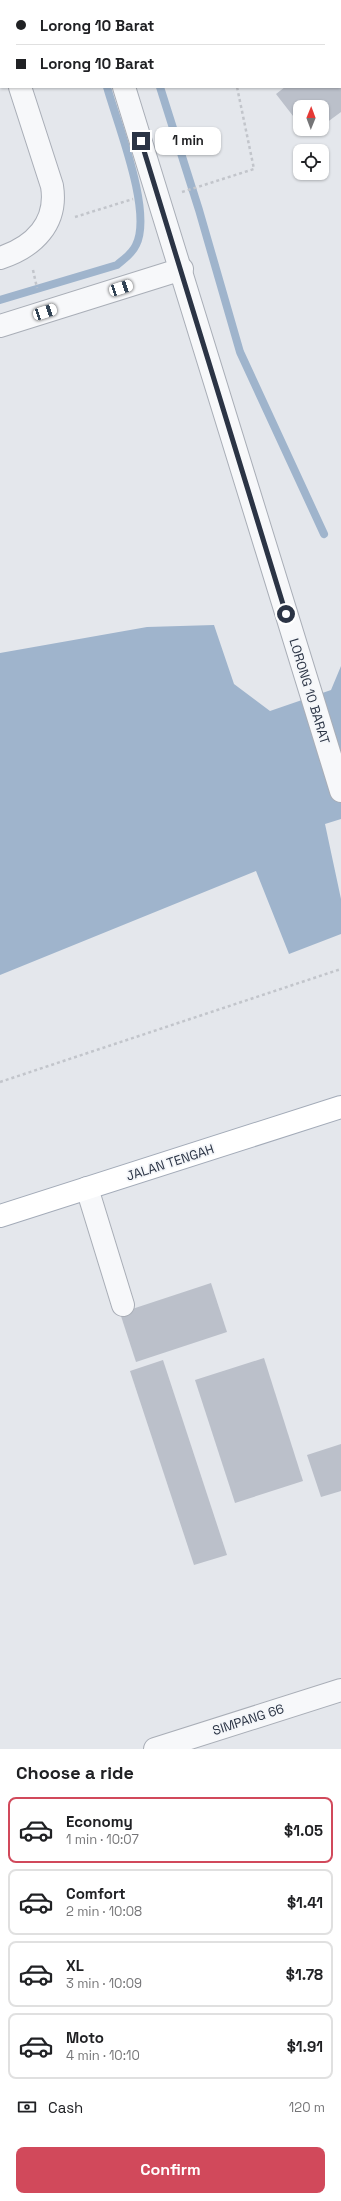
<!DOCTYPE html>
<meta charset="utf-8">
<style>
:root{--surface:#fff;--page:#f2f2f2;--text:#202124;--muted:#757577;--line:#e0e0e0;--accent:#d1495b}
body{margin:0;font-family:"Space Grotesk",sans-serif;background:var(--page);color:var(--text);height:100vh;display:flex;flex-direction:column;font-size:15px;white-space:nowrap}
*{box-sizing:border-box;margin:0}
p{font-size:13px;color:var(--muted)}
.icon{flex:none;width:22px;height:22px;fill:none;stroke:currentColor;stroke-width:2;stroke-linecap:round;stroke-linejoin:round}
.map{position:relative;height:1749px;overflow:hidden}
.panel{display:flex;flex-direction:column;background:var(--surface);flex:1}
.panel>*{flex:none}
.guide{position:absolute;left:0px;top:0px;width:341px;height:88px;box-shadow:0 1px 3px #0004;display:grid;align-content:center;height:88px;padding:0 16px;background:var(--surface)}
.needle{width:26px;rotate:1deg}
.controls{position:absolute;left:293px;top:100px;display:grid;gap:8px}
.controls a{display:grid;place-items:center;width:36px;height:36px;border-radius:8px;background:var(--surface);box-shadow:0 1px 3px #0004;font-size:20px}
.end{position:absolute;width:18px;height:18px;margin:-9px;border:5px solid #2b3445;background:#fff;box-shadow:0 0 0 2px #fff}
.from{border-radius:50%}
.bubble{position:absolute;height:28px;border-radius:8px;background:var(--surface);box-shadow:0 1px 3px #0004;font-size:13px;font-weight:700;line-height:28px;text-align:center}
.car{position:absolute;width:12px;height:24px;margin:-12px -6px;border-radius:5px;box-shadow:0 0 3px 1px #0007;background:linear-gradient(#fff 24%,#345 0 40%,#fff 0 76%,#345 0 86%,#fff 0)}
.guide b{display:flex;align-items:center;gap:14px;height:38px;font-size:15px}
.guide b+b{border-top:1px solid var(--line)}
.guide i{width:10px;height:10px;background:var(--text)}
ul{padding:0;list-style:none}
li{display:flex;align-items:center;gap:12px;height:66px;margin:0 8px 6px;padding:0 8px;border:2px solid var(--line);border-radius:8px}
li div{flex:1}
li b{display:block;font-size:15px}
li em{font-style:normal;font-weight:700}
li.active{border-color:var(--accent)}
li>.icon{width:36px;height:36px;stroke-width:1.5}
h2{padding:0 16px;font-size:18px;line-height:48px}
.pay{display:flex;align-items:center;gap:10px;height:44px;padding:0 16px;font-size:15px}
.pay p{margin-inline-start:auto}
.action{display:flex;gap:8px;margin-top:auto;padding:8px 16px}
.action a{flex:1;height:46px;border-radius:8px;background:var(--accent);color:#fff;font-size:16px;font-weight:700;line-height:46px;text-align:center}
.map>svg:first-child{display:block}
.water{fill:#9fb4cc}
.lines{fill:none;stroke-linecap:round;stroke-linejoin:round}
.stream{stroke:#9fb4cc;stroke-width:8}
.building{fill:#bbc0ca}
.minor-casing{stroke:#a9aeb7;stroke-width:24}
.major-casing{stroke:#a3abb8;stroke-width:24}
.path{stroke:#c2c5cb;stroke-width:2.5;stroke-dasharray:3 3;stroke-linecap:butt}
.minor{stroke:#f7f8fa;stroke-width:22}
.major{stroke:#fff;stroke-width:22}
.route{stroke:#2b3445;stroke-width:5}
.labels{text-anchor:middle;stroke-width:3.5;stroke-linejoin:round;paint-order:stroke}
.street-label{font-size:13px;fill:#2b3445;stroke:#f4f6f9}
</style>
<div class="map">
<svg width="341" height="1749" viewBox="0 0 341 1749">
<rect width="100%" height="100%" fill="#e4e7ec"/>
<!-- water -->
<path class="water" d="M214,625L234,684L270,711L331,690L341,666V819L325,824L341,899V934L289,954L256,871L0,975V653L147,627Z"/>
<g class="lines">
<!-- stream -->
<g class="stream">
<path d="M133,0V1"/>
<path d="M46,1L47,0"/>
<path d="M160,87L199,210L240,352L324,534"/>
<path d="M0,300L117,265C124,259 132,254 136,245C153,212 117,123 107,87"/>
</g>
</g>
<!-- building -->
<g class="building">
<path d="M285,87H341V112L322,126V107H300V125L276,94Z"/>
<path d="M303,129H319L309,136Z"/>
<path d="M211,1283L227,1332L136,1362L120,1313Z"/>
<path d="M264,1358L303,1481L235,1503L195,1380Z"/>
<path d="M163,1360L227,1555L194,1565L130,1371Z"/>
<path d="M341,1444V1491L321,1497L307,1455Z"/>
</g>
<g class="lines">
<defs>
<g id="minor">
<path d="M97,0V1"/>
<path d="M0,49H1"/>
<path d="M0,66L1,67"/>
<path d="M124,87L341,791"/>
<path d="M0,258C34,247 58,223 52,186L20,87"/>
<path d="M0,326L182,269"/>
<path d="M87,1188L123,1305"/>
<path d="M155,1749L341,1690"/>
</g>
<path id="major" d="M0,1216L341,1107"/>
</defs>
<!-- minor casing -->
<use href="#minor" class="minor-casing"/>
<!-- major casing -->
<use href="#major" class="major-casing"/>
<!-- path -->
<g class="path">
<path d="M220,0V1"/>
<path d="M182,192L254,169L237,87"/>
<path d="M75,217L133,199"/>
<path d="M33,270L37,288"/>
<path d="M0,1082L341,969"/>
</g>
<!-- minor -->
<use href="#minor" class="minor"/>
<!-- major -->
<use href="#major" class="major"/>
</g>
<g class="lines">
<!-- route -->
<path class="route" d="M141,141L286,614"/>
</g>
<g class="labels">
<!-- street labels -->
<g class="street-label">
<text transform="translate(310 691) rotate(73)" y="5">LORONG 10 BARAT</text>
<text transform="translate(170 1162) rotate(-18)" y="5">JALAN TENGAH</text>
<text transform="translate(248 1719) rotate(-18)" y="5">SIMPANG 66</text>
</g>
</g>
</svg>
<div class="controls">
<a><svg class="needle" viewBox="-14 -14 28 28"><path d="M0-13l5 13h-10z" fill="#e53935"/><path d="M0 13l5-13h-10z" fill="#757577"/></svg></a>
<a><svg class="icon" aria-label="locate" viewBox="0 0 24 24"><circle cx="12" cy="12" r="6"/><path d="M12 2v4M12 18v4M2 12h4M18 12h4"/></svg></a>
</div>
<i class="end from" style="left:286px;top:614px"></i>
<i class="end" style="left:141px;top:141px"></i>
<div class="bubble" style="left:155px;top:127px;width:66px">1 min</div>
<i class="car" style="left:121px;top:288px;rotate:72deg"></i>
<i class="car" style="left:45px;top:312px;rotate:72deg"></i>
<div class="guide">
<b><i class="from"></i>Lorong 10 Barat</b>
<b><i></i>Lorong 10 Barat</b>
</div>
</div>
<section class="panel">
<h2>Choose a ride</h2>
<ul>
<li class="active"><svg class="icon" aria-label="car" viewBox="0 0 24 24"><path d="M5 17H2v-5l4-1 3-4h7l3 4 3 1v5h-3M9 17h6M6 11h13"/><circle cx="7" cy="17" r="2"/><circle cx="17" cy="17" r="2"/></svg><div><b>Economy</b><p>1 min · 10:07</p></div><em>$1.05</em></li>
<li><svg class="icon" aria-label="car" viewBox="0 0 24 24"><path d="M5 17H2v-5l4-1 3-4h7l3 4 3 1v5h-3M9 17h6M6 11h13"/><circle cx="7" cy="17" r="2"/><circle cx="17" cy="17" r="2"/></svg><div><b>Comfort</b><p>2 min · 10:08</p></div><em>$1.41</em></li>
<li><svg class="icon" aria-label="car" viewBox="0 0 24 24"><path d="M5 17H2v-5l4-1 3-4h7l3 4 3 1v5h-3M9 17h6M6 11h13"/><circle cx="7" cy="17" r="2"/><circle cx="17" cy="17" r="2"/></svg><div><b>XL</b><p>3 min · 10:09</p></div><em>$1.78</em></li>
<li><svg class="icon" aria-label="car" viewBox="0 0 24 24"><path d="M5 17H2v-5l4-1 3-4h7l3 4 3 1v5h-3M9 17h6M6 11h13"/><circle cx="7" cy="17" r="2"/><circle cx="17" cy="17" r="2"/></svg><div><b>Moto</b><p>4 min · 10:10</p></div><em>$1.91</em></li>
</ul>
<div class="pay"><svg class="icon" aria-label="cash" viewBox="0 0 24 24"><path d="M3 7h18v10H3z"/><circle cx="12" cy="12" r="2"/></svg>Cash<p>120 m</p></div>
<div class="action"><a>Confirm</a></div>
</section>
